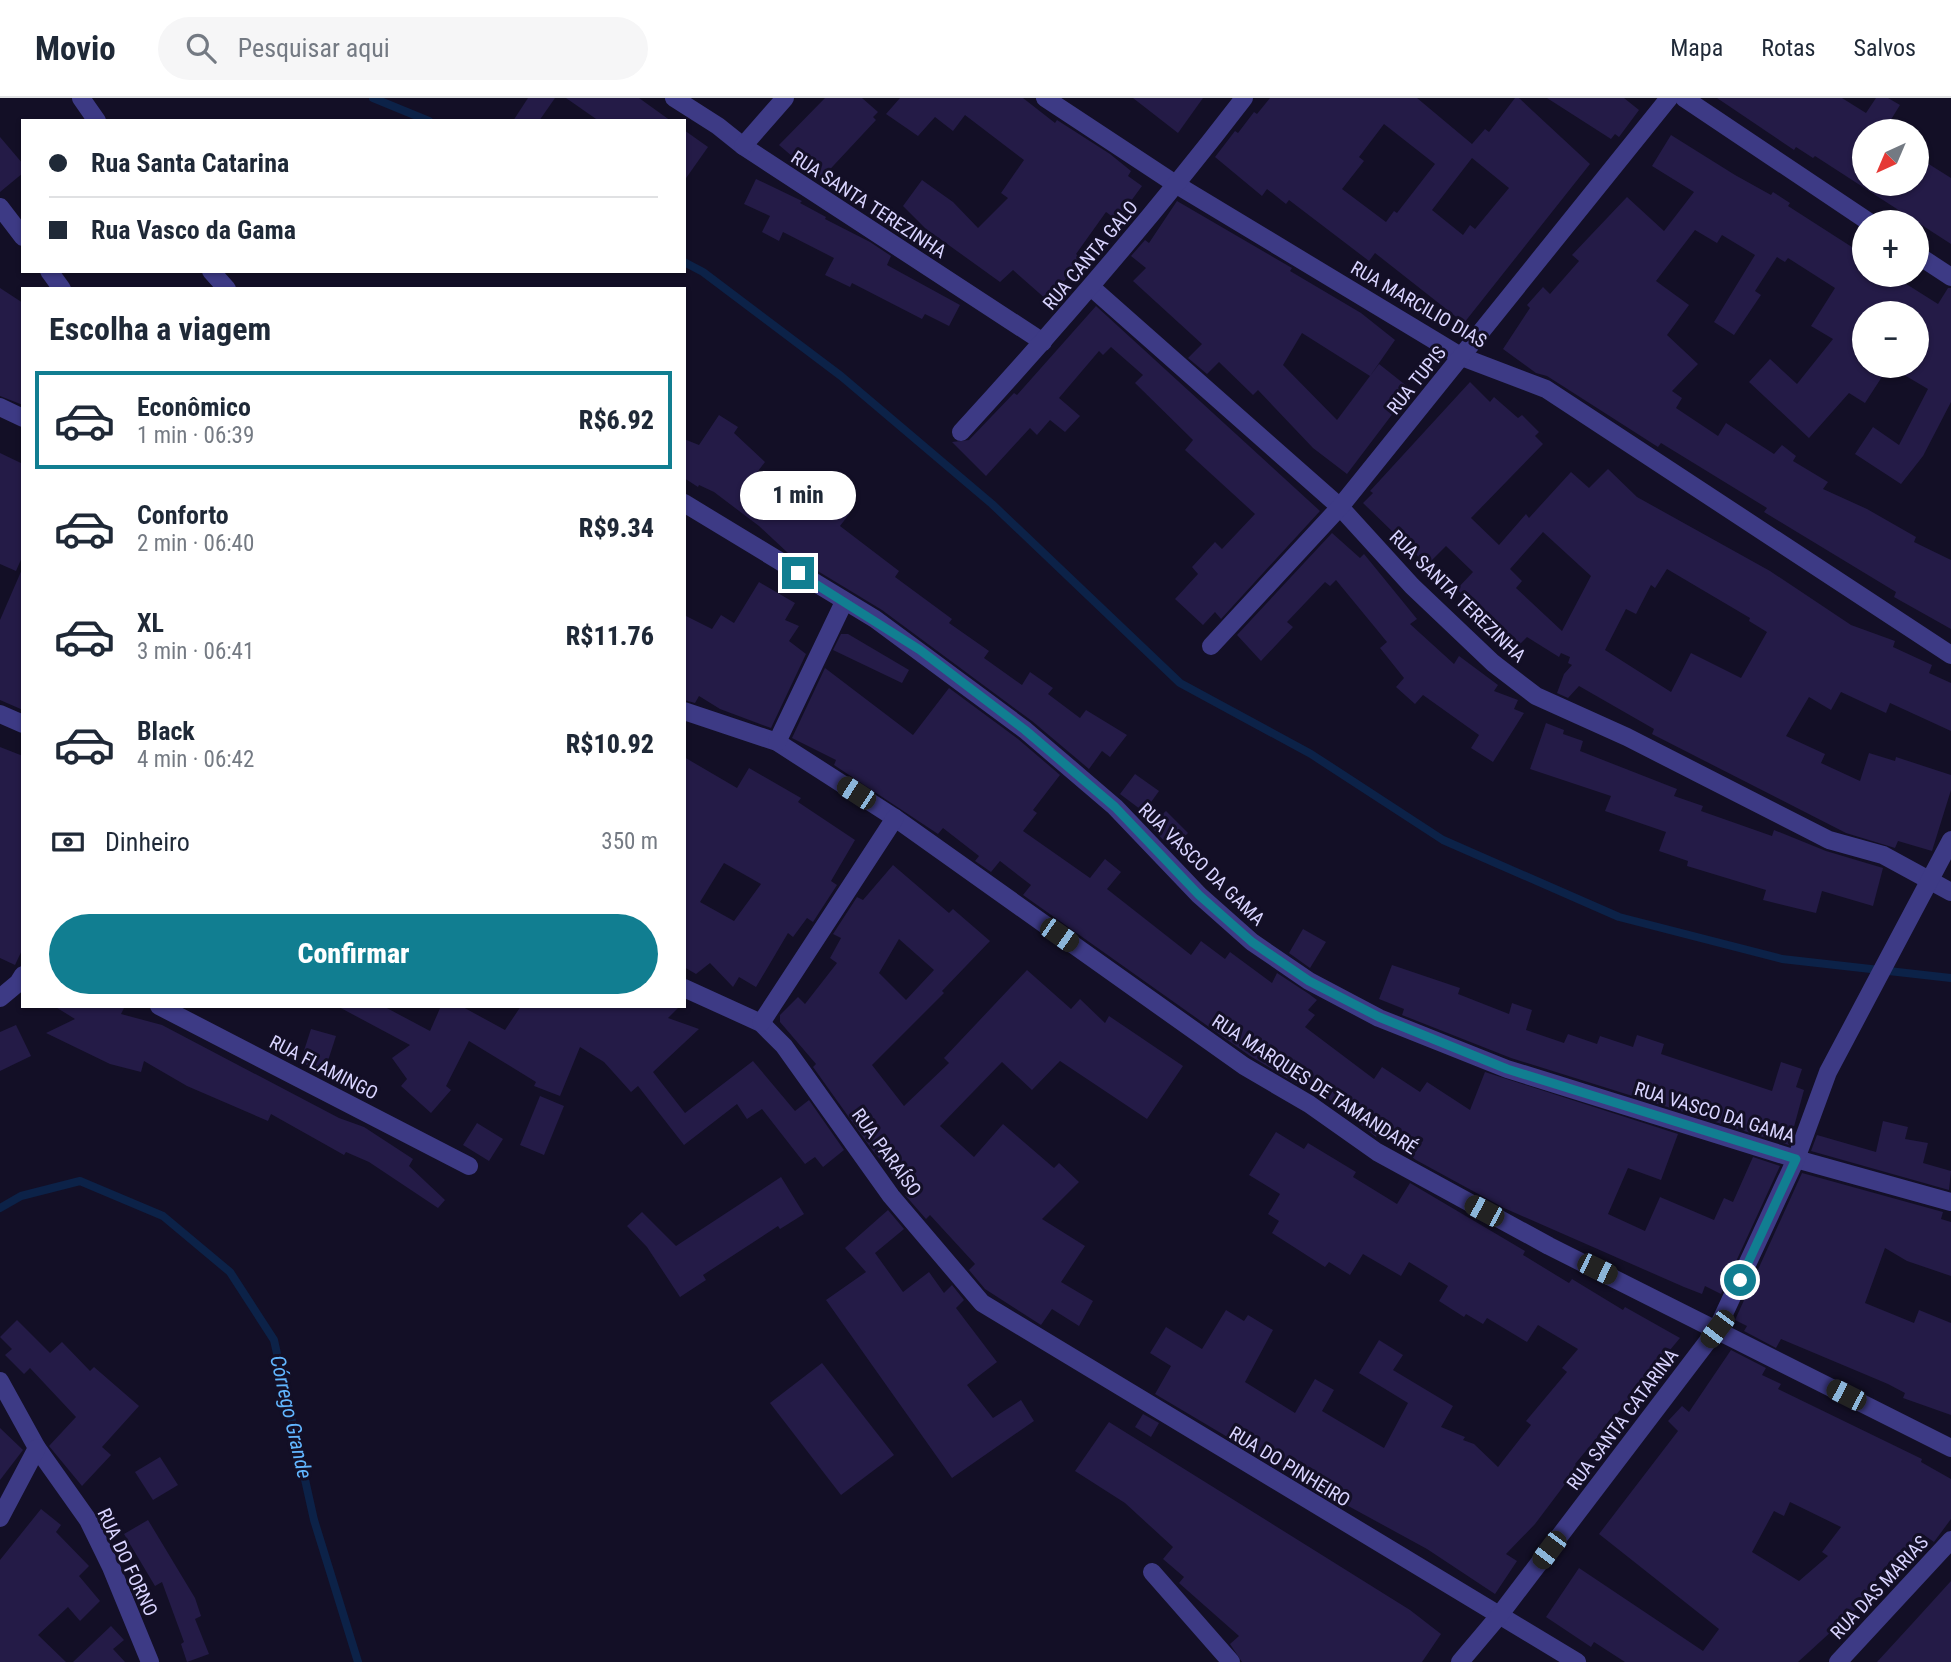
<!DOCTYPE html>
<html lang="pt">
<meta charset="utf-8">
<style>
:root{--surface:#fff;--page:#f6f6f7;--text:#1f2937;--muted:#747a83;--line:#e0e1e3;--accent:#117e91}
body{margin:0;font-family:"Roboto Condensed",sans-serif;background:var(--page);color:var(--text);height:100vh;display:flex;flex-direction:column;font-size:26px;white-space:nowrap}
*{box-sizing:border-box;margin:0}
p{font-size:23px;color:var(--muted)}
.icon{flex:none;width:38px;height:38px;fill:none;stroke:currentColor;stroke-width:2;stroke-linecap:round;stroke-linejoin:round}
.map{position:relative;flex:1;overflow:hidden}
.panel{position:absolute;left:21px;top:189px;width:665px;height:721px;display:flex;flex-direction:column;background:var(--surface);border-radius:0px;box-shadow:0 2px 5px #0004}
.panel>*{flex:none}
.top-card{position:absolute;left:21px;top:21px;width:665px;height:154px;border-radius:0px;box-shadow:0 2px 5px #0004;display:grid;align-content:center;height:154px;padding:0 28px;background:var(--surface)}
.needle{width:46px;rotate:224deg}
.fabs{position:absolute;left:1852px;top:21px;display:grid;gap:14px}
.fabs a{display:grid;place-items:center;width:77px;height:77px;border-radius:50%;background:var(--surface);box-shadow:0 2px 5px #0004;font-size:35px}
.end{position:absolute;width:32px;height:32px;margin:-16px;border:9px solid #117e91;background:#fff;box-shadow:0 0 0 4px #fff}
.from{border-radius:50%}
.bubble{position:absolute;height:49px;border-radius:24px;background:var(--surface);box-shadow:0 2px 5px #0004;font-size:23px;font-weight:800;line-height:49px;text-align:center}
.car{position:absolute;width:21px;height:42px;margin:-21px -10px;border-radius:9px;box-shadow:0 0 5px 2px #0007;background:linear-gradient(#222 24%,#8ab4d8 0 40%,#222 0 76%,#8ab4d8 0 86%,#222 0)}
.top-card b{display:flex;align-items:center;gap:24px;height:66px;font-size:26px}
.top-card b+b{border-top:2px solid var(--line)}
.top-card i{width:18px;height:18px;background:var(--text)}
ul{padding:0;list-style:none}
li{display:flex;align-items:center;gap:21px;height:98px;margin:0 14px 10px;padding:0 14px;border:4px solid transparent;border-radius:0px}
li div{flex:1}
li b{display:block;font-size:26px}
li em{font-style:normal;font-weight:800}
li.active{border-color:var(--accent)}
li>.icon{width:63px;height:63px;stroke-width:1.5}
h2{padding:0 28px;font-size:32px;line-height:84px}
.pay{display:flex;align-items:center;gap:18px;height:77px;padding:0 28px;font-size:26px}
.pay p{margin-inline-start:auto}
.primary-button{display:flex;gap:14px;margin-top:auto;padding:14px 28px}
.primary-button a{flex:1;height:80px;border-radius:42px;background:var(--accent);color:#fff;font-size:28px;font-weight:800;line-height:80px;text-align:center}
header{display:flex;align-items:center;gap:42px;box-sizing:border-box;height:98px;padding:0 35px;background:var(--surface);border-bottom:2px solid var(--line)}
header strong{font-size:33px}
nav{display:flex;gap:38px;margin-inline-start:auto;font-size:24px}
.search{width:490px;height:63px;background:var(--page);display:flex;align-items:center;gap:18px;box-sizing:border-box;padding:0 24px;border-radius:38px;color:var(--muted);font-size:26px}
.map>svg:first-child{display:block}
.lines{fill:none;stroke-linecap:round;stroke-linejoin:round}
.stream{stroke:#0c2248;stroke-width:8}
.building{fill:#241b47;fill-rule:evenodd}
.minor{stroke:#3d3a85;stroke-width:18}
.route{stroke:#117e91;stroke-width:9}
.labels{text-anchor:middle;stroke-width:6;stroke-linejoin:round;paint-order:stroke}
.street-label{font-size:19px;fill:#d9d4ff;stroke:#130f26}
.water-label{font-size:21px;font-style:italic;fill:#62b6ff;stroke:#130f26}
</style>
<header>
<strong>Movio</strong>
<div class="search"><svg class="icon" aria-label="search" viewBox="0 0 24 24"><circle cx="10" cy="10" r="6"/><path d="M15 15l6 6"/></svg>Pesquisar aqui</div>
<nav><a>Mapa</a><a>Rotas</a><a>Salvos</a></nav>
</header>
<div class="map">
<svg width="1951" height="1564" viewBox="0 0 1951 1564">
<rect width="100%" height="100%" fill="#130f26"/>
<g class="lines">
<!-- stream -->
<g class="stream">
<path d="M373,0L429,23"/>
<path d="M684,164L703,174L841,278L992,406L1180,585L1311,656L1443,742L1619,819L1782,861L1951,880"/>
<path d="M0,1110L21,1098L80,1083L163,1118L230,1174L274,1242L314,1422L358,1564"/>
</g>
</g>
<!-- building -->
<g class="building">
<path d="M528,0H555L539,23H513Z"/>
<path d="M566,0H639L671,23H599Z"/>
<path d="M825,0H862L878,14L873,19L876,22L820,82L779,47Z"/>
<path d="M900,0H1023L1055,25L1057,22L1110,56L1131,73L1128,78L1142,88L1117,122L1106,114L1076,156L1083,162L1047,202L1013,172L1000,184L925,130L903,108L922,82L953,104L978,130L1008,100L1001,95L1024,62L965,17L953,33L935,19L918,38L886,16Z"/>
<path d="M1133,0H1203L1178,35Z"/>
<path d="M1270,0H1417L1472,46L1485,31L1489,34L1515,0H1519L1590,66L1464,225L1375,155L1369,163L1289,102L1286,106L1267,91L1262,98L1215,59L1235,33L1238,35L1254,14L1257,16ZM1384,26L1435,66L1397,115L1394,113L1386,124L1342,91L1364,63L1359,59ZM1472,60L1509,90L1475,131L1470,127L1463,137L1432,112Z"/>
<path d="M1547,0H1624L1639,12L1619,39L1615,36L1611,41Z"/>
<path d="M1717,0H1842L1866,15L1876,0H1888L1900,7L1887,28L1895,33H1864V86H1916V58L1951,80V146L1815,58L1813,60L1796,49L1794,52Z"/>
<path d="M684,32L708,49L684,83Z"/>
<path d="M1671,37L1735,77L1771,97L1773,94L1790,105L1788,108L1855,151L1864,158V177H1892L1938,206L1948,190H1951V304L1923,358L1901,386L1855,356L1873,329L1899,347L1928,291L1889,268L1865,305L1849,295L1809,340L1749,284L1770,261L1797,286L1833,241L1811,228L1835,190L1788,160L1785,164L1777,159L1755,193L1761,197L1734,237L1714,224L1755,157L1722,137L1717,145L1695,132L1656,183L1689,207L1667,237L1698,266L1672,293L1682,300L1676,310L1718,338L1726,325L1774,356L1782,347L1796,358L1793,363L1828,384L1823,391L1867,411L1916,439L1914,444L1951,462V531L1894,499L1896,494L1764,414L1767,410L1661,345L1658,349L1547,278L1536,275L1503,251L1530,210L1527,207L1543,189L1550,196L1579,163L1572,157L1627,99L1664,133L1694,94L1652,68ZM1864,215H1916V268H1864Z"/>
<path d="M0,39L23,66V75L0,94Z"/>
<path d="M756,81L802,103L800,105L826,119L825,121L870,144L891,158L887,167L960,207L949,228L925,216L922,221L852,185L850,189L825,177L834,160L783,134L779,143L762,134L770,118L744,106Z"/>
<path d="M1177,103L1292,170L1290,173L1361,215L1395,242L1370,278L1302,235L1283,267L1337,322L1379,266L1408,289L1393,307L1397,310L1347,376L1313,350L1258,292L1253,297L1219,264L1207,276L1188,260L1202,246L1133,183L1146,170L1131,158L1145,142L1149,145Z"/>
<path d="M0,190L23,205V307L0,298Z"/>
<path d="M1096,208L1320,413L1221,521L1215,514L1203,527L1175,501L1198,476L1192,469L1215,444L1222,451L1255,416L1185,352L1193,342L1135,285L1143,277L1111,249L1103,257L1099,253L1059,300L1080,318L1065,334L1050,322L1037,337L1030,330L986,378L952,344L969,342L1014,295L1017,297Z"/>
<path d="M1470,284L1490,304L1494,299L1518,320L1522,317L1539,334L1535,338L1543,346L1471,420L1499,447L1526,416L1529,420L1571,374L1589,390L1608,371L1637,399L1770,473L1851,527L1895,543L1893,549L1932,567L1929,575L1951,585V633L1890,605L1886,615L1841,594L1831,612L1809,599L1786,638L1825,656L1821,665L1860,683L1869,655L1895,663L1896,659L1951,677V692L1932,753L1898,743L1895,750L1846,735L1652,636L1654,631L1579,588L1568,600L1557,595L1564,576L1572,567L1568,565L1570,559L1561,555L1559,559L1527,539L1515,551L1457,491L1473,474L1446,448L1427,467L1363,405L1373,395L1370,393ZM1543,434L1591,478L1562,533L1516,490L1522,483L1510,471ZM1667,471L1750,520L1749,523L1767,534L1741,580L1691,555L1671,594L1605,552L1626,511L1636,516L1651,487L1655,490Z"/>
<path d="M719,317L738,329L734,335L765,364L752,381L799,419L818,396L831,406L834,403L850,415L840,428L899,473L895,479L952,521L949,525L989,553L984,560L1022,587L1030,574L1053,590L1048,596L1080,620L1086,612L1127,637L1110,659L1102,653L1089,671L1032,623L882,512L788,455L759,428L714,394L699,387L698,389L684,380V341L699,347Z"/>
<path d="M0,355L23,366V457L16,473L0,466Z"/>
<path d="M1332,435L1360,460L1364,456L1417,521L1410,526L1454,566L1459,558L1498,587L1494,593L1518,602L1514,611L1524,615L1493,664L1471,650L1479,637L1423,597L1415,606L1396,589L1404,580L1380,550L1387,544L1336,482L1330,488L1325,484L1287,524L1293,529L1261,563L1237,537Z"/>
<path d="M23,469V612L0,602V522Z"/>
<path d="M759,484L795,505L785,522L799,528L789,543L806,556L771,630L720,611L699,598L695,605L684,602V517L712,531L721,517L734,525Z"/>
<path d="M841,536H848L909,572L902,585L833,552Z"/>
<path d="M825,570L913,637L949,590L1018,641L1060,677L1033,712L1037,715L1023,733L1090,780L1105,761L1121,774L1107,791L1191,857L1201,843L1225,861L1230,854L1272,885L1277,875L1309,896L1317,902L1308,912L1315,917L1305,929L1374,981L1382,969L1420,994L1427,984L1470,1012L1485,974L1678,1036L1661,1082L1628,1070L1608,1116L1645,1133L1660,1099L1714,1122L1724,1100L1733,1104L1753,1059L1780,1068L1721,1196L1705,1188L1702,1196L1684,1189L1504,1110L1416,1062L1379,1035L1376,1039L1301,979L1297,986L1250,958L1023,797L1031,787L1000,763L991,774L975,763L979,758L943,730L938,736L834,667L836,662L792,640Z"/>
<path d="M1546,625L1564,632L1563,636L1583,643L1580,653L1677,691L1674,698L1703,708L1701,713L1772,738L1774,732L1826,753L1883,770L1873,808L1822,793L1816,815L1763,802L1766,792L1687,768L1688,763L1659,753L1666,734L1605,713L1611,698L1530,671Z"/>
<path d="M0,649L23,658V850L15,867L0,860Z"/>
<path d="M684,659L737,690L749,670L801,700L798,704L855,742L831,783L837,787L813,824L807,820L793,839L788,835L756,889L739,879L733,889L710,865L696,876L684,869ZM724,765L761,786L734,823L700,804Z"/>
<path d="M1135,676L1159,693L1144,714L1120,696Z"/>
<path d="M1166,713L1188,735L1172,751L1150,728Z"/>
<path d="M893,767L949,815L953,811L990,843L942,893L944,895L872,967L904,1008L949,965L944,960L1027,872L1071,911L1080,901L1105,925L1109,918L1183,968L1147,1021L1060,963L1032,992L1002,964L940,1028L974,1059L1003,1026L1054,1070L1059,1065L1079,1084L1042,1121L1085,1148L1061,1184L1093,1203L1079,1228L1052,1211L1041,1227L985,1191L969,1172L975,1166L930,1117L926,1121L905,1097L908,1095L873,1053L813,969L816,966L780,924V917L798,899L805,906L837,865L830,860L841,840L833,836L857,799L863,802ZM899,841L934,872L906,902L879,875Z"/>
<path d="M1303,831L1326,844L1310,870L1289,855Z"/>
<path d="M1392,867L1460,890L1458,896L1509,916L1512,905L1532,912L1526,932L1564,945L1568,936L1597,946L1600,938L1633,949L1637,937L1664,946L1661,956L1772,993L1781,964L1802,971L1796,989L1804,992L1789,1047L1511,960L1402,917L1404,911L1379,901Z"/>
<path d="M54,908H125L121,916L162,927L339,1020L364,1029L413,1061L409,1068L445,1102L438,1110L369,1064L346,1054L344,1057L271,1016L268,1023L187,988L144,963L141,974L110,966L46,935L75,921Z"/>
<path d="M337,908H383L430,933L441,908H461L505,932L521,908H680L668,920L699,931L653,974L685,1015L753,963L795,1013L809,1002L844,1052L823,1069L815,1059L805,1066L762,1011L747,1021L737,1006L684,1047L638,988L631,994L604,964L580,949L560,998L534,988L536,984L469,943L446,988L451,992L431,1015L401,988L407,981L392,960L410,947Z"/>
<path d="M16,927L31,958L0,973V934Z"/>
<path d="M311,931L336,938L325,972L300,965Z"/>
<path d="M540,998L564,1008L544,1057L520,1047Z"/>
<path d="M1883,1023L1908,1029L1905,1041L1928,1045L1923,1065L1951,1073L1949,1092L1811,1053L1817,1037L1876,1054Z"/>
<path d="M477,1025L503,1041L489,1063L463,1047Z"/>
<path d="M1276,1034L1304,1051L1308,1045L1356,1074L1353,1079L1397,1106L1410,1085L1525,1153L1523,1157L1569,1185L1572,1181L1623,1212L1625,1209L1680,1240L1575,1366L1578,1369L1535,1426L1506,1456L1517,1463L1495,1496L1427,1451L1330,1398L1265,1356L1263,1359L1246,1350L1155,1296L1171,1268L1150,1255L1166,1229L1202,1251L1226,1212L1244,1223L1248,1217L1273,1232L1245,1284L1295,1315L1315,1281L1334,1292L1322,1313L1384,1350L1408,1305L1359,1275L1379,1242L1403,1257L1393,1272L1453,1308L1441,1329L1465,1339L1463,1342L1474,1346L1498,1369L1531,1327L1526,1323L1567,1274L1562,1270L1578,1251L1538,1227L1527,1244L1487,1220L1483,1226L1466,1216L1464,1219L1439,1203L1448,1188L1409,1164L1401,1178L1363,1156L1350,1177L1329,1164L1325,1169L1272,1135L1279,1123L1268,1116L1280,1096L1249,1077Z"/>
<path d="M1802,1075L1943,1114L1941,1121L1951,1124V1178L1907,1163L1885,1150L1865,1205L1914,1225L1919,1212L1951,1225V1317L1903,1300L1905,1295L1888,1286L1781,1241L1776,1250L1744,1233L1747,1228L1735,1222Z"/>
<path d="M781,1079L804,1116L780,1131L778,1128L703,1177L706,1182L680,1199L647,1149L627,1128L642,1114L676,1148Z"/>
<path d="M888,1112L904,1131L875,1155L903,1194L929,1174L944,1195L952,1187L964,1202L956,1210L997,1264L967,1287L993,1320L1021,1302L1034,1323L952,1380L826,1202L866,1174L845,1150Z"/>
<path d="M17,1222L50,1255L62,1244L90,1273L94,1269L139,1308L102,1349L111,1357L82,1388L49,1348L76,1319L30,1270L24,1276L5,1257L12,1251L0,1239Z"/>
<path d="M1731,1252L1766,1270L1762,1277L1781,1286L1778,1291L1922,1361L1921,1364L1951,1381V1421L1934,1444L1924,1437L1900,1469L1891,1462L1865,1496L1868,1500L1798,1564H1625L1594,1544L1591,1549L1546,1519L1579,1470L1703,1553L1719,1531L1599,1436L1678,1333L1668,1323L1682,1308L1689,1314ZM1790,1404L1841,1429L1822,1454L1828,1458L1799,1483L1752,1454L1774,1413L1784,1418Z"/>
<path d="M822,1265L894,1357L841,1397L770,1305Z"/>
<path d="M1143,1316L1159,1325L1151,1339L1135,1329Z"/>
<path d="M1109,1324L1410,1512L1441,1536L1422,1564H1242L1230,1546L1239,1538L1179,1485L1184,1479L1163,1461L1173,1449L1125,1405L1075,1373Z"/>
<path d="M0,1330L23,1352L0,1382Z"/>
<path d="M160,1359L178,1387L153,1402L135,1374Z"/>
<path d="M41,1411L61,1427L56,1434L89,1468L79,1478L100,1503L80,1523L68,1509L38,1537L66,1564H0V1462Z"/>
<path d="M148,1422L195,1500L201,1518L195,1521L209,1556L187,1564L181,1546L184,1544L162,1484L155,1488L124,1436Z"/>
<path d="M1951,1483V1564H1877L1911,1527Z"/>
<path d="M111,1528L124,1542L113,1551L125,1564H73Z"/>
</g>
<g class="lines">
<!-- minor -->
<g class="minor">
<path d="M81,0L97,23"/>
<path d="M674,0L718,28L743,48L1043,244"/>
<path d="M1045,0L1177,87L1462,259L1546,291L1951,557"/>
<path d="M1684,0L1869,124"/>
<path d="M743,48L785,0"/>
<path d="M0,109L23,139"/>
<path d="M1916,156L1951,179"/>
<path d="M49,173L62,191"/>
<path d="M211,173L227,191"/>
<path d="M1091,189L1340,409L1412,488L1493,565L1536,598L1627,639L1829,742L1883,757L1951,794"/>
<path d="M0,309L23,320"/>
<path d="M961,334C1060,226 1155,116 1244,0"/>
<path d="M684,405L875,521L1025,632L1115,709L1199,797L1252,844L1309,883L1379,920L1507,971L1796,1061L1951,1104"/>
<path d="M1211,548L1340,409L1669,0"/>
<path d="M684,613L777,644L895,720L1244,968L1309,1006L1377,1054L1549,1148L1951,1350"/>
<path d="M0,616L23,626"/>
<path d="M777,644L844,504"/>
<path d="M684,890L761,925L784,948L891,1098L982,1205L1577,1564"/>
<path d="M0,900L18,885L23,877"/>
<path d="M159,908L469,1068"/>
<path d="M761,925L895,720"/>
<path d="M0,1283L37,1350L88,1422L111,1469L150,1564"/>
<path d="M0,1420L37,1350"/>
<path d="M1152,1474L1231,1564"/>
<path d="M1460,1564L1498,1519L1717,1231L1796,1061L1828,974L1951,742"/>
<path d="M1838,1564L1951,1442"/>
</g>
</g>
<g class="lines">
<!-- route -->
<path class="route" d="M798,475L920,552L1025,632L1115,709L1199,797L1252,844L1309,883L1379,919L1507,971L1796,1061L1740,1182"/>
</g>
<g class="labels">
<!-- street labels -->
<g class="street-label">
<text transform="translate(869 106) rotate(33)" y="7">RUA SANTA TEREZINHA</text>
<text transform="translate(1090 157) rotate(-50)" y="7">RUA CANTA GALO</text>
<text transform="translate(1419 206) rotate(30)" y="7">RUA MARCILIO DIAS</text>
<text transform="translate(1416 282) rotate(-51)" y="7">RUA TUPIS</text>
<text transform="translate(1458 498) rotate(44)" y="7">RUA SANTA TEREZINHA</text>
<text transform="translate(1202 766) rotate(44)" y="7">RUA VASCO DA GAMA</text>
<text transform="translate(324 969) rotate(27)" y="7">RUA FLAMINGO</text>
<text transform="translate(1315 986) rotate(33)" y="7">RUA MARQUES DE TAMANDARÉ</text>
<text transform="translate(1715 1014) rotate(17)" y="7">RUA VASCO DA GAMA</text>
<text transform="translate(887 1054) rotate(54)" y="7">RUA PARAÍSO</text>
<text transform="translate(1622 1321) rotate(-53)" y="7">RUA SANTA CATARINA</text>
<text transform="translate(1290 1368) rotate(31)" y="7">RUA DO PINHEIRO</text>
<text transform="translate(128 1464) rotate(65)" y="7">RUA DO FORNO</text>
<text transform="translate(1879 1489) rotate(-47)" y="7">RUA DAS MARIAS</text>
</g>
<!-- water labels -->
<g class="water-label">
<text transform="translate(291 1319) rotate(77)" y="7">Córrego Grande</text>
</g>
</g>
</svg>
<div class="fabs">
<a><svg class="needle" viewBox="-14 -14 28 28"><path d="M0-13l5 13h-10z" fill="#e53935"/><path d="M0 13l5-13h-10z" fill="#747a83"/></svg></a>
<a>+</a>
<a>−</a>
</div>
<i class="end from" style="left:1740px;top:1182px"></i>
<i class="end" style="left:798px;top:475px"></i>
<div class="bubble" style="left:740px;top:373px;width:116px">1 min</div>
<i class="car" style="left:856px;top:695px;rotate:303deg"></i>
<i class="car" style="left:1059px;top:837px;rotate:125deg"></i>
<i class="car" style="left:1484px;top:1113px;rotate:298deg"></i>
<i class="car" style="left:1597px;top:1171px;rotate:116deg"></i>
<i class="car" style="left:1717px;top:1231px;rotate:217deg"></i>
<i class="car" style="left:1846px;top:1297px;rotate:297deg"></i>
<i class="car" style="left:1549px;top:1452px;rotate:217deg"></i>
<div class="top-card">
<b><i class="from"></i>Rua Santa Catarina</b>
<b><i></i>Rua Vasco da Gama</b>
</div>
<section class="panel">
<h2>Escolha a viagem</h2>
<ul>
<li class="active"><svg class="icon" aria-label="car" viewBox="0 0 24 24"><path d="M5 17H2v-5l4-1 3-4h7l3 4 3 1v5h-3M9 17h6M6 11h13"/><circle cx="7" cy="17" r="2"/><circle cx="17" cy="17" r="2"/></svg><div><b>Econômico</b><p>1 min · 06:39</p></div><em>R$6.92</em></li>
<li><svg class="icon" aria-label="car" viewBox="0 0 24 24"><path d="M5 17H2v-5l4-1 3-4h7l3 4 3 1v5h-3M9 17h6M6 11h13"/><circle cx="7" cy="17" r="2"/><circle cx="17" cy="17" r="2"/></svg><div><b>Conforto</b><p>2 min · 06:40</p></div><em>R$9.34</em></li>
<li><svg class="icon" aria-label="car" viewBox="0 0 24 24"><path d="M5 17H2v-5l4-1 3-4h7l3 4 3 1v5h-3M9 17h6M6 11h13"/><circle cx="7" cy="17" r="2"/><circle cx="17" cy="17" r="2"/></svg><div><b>XL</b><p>3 min · 06:41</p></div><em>R$11.76</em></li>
<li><svg class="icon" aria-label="car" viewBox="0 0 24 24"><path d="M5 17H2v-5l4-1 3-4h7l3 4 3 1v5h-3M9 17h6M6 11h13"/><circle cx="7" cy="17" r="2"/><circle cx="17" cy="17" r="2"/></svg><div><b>Black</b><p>4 min · 06:42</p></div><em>R$10.92</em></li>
</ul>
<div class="pay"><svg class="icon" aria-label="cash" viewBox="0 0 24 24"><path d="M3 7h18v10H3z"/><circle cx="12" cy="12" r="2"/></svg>Dinheiro<p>350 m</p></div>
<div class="primary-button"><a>Confirmar</a></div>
</section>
</div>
